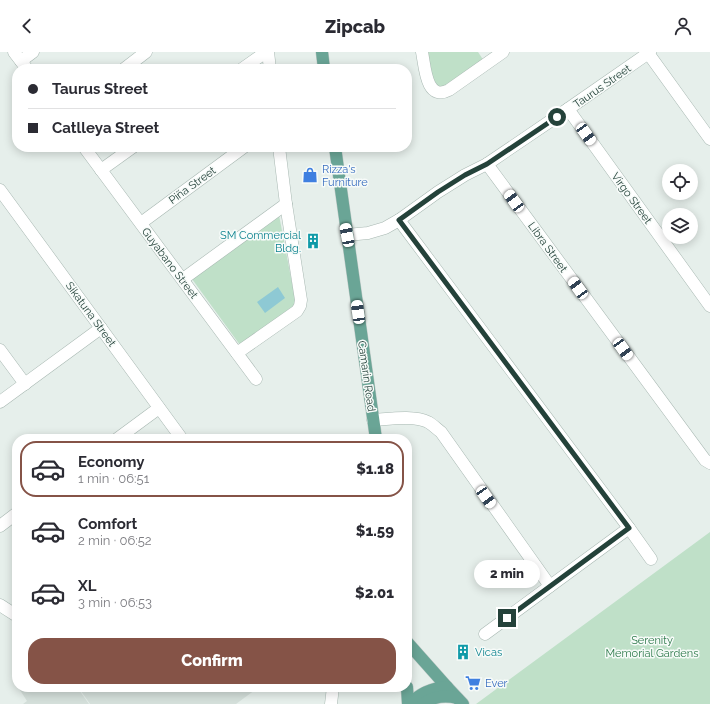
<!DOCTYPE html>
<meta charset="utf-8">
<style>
:root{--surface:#fff;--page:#f7f7f7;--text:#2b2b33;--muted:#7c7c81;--line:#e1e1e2;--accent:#855347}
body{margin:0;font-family:Raleway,sans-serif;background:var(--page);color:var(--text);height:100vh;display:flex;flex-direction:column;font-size:15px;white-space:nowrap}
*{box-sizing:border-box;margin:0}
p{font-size:13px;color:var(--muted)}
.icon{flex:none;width:22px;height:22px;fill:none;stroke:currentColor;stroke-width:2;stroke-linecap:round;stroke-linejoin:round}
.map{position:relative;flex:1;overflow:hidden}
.side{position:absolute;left:12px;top:382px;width:400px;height:258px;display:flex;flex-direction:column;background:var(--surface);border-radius:16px;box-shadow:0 2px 10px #0003}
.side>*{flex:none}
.banner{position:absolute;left:12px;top:12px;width:400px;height:88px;border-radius:16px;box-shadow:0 2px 10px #0003;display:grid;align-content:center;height:88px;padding:0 16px;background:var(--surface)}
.tools{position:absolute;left:662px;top:112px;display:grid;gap:8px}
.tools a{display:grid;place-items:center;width:36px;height:36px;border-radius:50%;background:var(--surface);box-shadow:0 2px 10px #0003;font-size:20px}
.end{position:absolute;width:18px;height:18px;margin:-9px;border:5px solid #24423a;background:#fff;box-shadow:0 0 0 2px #fff}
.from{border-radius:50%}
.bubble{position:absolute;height:28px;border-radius:14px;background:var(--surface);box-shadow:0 2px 10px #0003;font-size:13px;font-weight:800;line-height:28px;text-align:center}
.car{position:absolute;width:12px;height:24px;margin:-12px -6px;border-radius:5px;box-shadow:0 0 3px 1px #0007;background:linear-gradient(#fff 24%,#345 0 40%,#fff 0 76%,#345 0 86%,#fff 0)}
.banner b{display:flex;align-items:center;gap:14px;height:38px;font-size:15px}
.banner b+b{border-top:1px solid var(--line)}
.banner i{width:10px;height:10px;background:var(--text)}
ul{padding:7px 0 0;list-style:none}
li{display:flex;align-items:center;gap:12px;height:56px;margin:0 8px 6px;padding:0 8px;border:2px solid transparent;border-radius:16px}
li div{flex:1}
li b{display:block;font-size:15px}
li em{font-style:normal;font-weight:800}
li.current{border-color:var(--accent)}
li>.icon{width:36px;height:36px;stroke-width:1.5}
.action{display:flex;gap:8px;margin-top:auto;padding:8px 16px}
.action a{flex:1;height:46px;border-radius:16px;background:var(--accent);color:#fff;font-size:16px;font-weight:800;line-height:46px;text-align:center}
header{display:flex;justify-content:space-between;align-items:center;height:52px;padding:0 16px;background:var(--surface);font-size:18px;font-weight:800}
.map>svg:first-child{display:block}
.built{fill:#d4dfda}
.green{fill:#bfe0c8}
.water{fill:#8ec9d4}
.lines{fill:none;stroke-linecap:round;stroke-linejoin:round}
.minor-casing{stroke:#a8b8b2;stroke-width:13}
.major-casing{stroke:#c2cac8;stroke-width:13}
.minor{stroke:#fff;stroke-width:12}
.major{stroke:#6aa596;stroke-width:12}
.route{stroke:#24423a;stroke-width:5}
.labels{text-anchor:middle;stroke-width:3;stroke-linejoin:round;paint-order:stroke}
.street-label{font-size:11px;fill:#24423a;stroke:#f7fbf9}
.shop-label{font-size:11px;fill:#366cbe;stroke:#f7fbf9;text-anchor:start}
.culture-label{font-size:11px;fill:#0d838f;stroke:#f7fbf9;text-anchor:end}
.park-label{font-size:11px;fill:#2d7a4b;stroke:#f7fbf9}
</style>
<header><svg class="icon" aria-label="back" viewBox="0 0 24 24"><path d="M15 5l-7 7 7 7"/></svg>Zipcab<svg class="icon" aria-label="person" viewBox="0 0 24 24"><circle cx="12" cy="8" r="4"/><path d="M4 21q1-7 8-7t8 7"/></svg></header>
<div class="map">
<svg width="710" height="652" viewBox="0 0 710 652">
<rect width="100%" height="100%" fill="#e6efeb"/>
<!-- built -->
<g class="built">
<path d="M18,635H77L89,652H23L27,649Z"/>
<path d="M78,635H259L236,652H90Z"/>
</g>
<!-- green -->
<g class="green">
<path d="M428,0H478L484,9L443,38L433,31Z"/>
<path d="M279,163L296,252L240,293L192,227Z"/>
<path d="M710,480V652H476L691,494Z"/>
</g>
<!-- water -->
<path class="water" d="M278,235L285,246L265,261L257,250Z"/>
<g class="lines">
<defs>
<g id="minor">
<path d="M14,0L27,17"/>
<path d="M268,0L270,17"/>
<path d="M422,0C425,15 426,50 449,38L503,0"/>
<path d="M648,1L710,87"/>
<path d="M21,9L33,0"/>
<path d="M124,17L146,0"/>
<path d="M242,17L266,0"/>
<path d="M568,57L710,254"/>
<path d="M84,95L256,327"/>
<path d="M487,112L705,408L710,411"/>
<path d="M101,118L133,95"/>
<path d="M0,138L182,387"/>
<path d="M399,168L629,476L651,507"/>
<path d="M141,171L244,95"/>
<path d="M347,183L368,181L385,176L399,168L438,140L465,123L487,112L568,57L650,0"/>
<path d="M183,227L286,152"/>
<path d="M0,298L25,332"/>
<path d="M237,301L297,259L300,254L301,248L286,152L279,95"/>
<path d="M0,350L101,276"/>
<path d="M373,368C389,367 414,363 428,370C433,373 437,377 441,380L550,534"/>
<path d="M117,387L159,356"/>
<path d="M0,474L17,461"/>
<path d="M0,553L17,564"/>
<path d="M485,582L629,476"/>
<path d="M331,652L333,635"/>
</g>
<g id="major">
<path d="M322,0L324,17"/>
<path d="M335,95L376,387"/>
<path d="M407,590L447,635L463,652"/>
<path d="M407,635L408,652"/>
<path d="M410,652C420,641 432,636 447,635"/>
<path d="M423,652C434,644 445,643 457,646"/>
</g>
</defs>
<!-- minor casing -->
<use href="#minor" class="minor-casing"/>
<!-- major casing -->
<use href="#major" class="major-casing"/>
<!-- minor -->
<use href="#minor" class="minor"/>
<!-- major -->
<use href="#major" class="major"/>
</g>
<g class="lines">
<!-- route -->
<path class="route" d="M507,566L629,476L399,168L438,140L465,123L487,112L557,65"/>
</g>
<!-- icons -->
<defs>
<symbol id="shop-bare" viewBox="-9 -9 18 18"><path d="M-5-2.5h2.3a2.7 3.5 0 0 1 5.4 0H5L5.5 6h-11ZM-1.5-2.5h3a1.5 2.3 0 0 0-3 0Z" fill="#3f7fe0" stroke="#f7fbf9" stroke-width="2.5" paint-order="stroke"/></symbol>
<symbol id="building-bare" viewBox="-9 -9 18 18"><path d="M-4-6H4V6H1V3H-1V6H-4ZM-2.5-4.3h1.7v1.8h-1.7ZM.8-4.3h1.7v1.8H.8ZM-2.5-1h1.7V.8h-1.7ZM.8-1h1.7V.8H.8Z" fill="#0f9aa8" stroke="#f7fbf9" stroke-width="2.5" paint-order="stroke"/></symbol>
<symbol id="supermarket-bare" viewBox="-9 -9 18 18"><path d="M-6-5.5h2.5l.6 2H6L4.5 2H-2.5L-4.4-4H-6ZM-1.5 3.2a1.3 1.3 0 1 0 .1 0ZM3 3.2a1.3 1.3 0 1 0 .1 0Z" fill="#3f7fe0" stroke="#f7fbf9" stroke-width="2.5" paint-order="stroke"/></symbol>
</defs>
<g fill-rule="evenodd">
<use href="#shop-bare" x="299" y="112" width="22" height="22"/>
<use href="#building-bare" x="302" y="178" width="22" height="22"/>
<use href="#building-bare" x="452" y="589" width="22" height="22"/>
<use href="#supermarket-bare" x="462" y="620" width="22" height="22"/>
</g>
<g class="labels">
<!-- street labels -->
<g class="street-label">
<text transform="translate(602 34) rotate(-35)" y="4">Taurus Street</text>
<text transform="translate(192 133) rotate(-36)" y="4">Piña Street</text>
<text transform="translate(632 146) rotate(54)" y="4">Virgo Street</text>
<text transform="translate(548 195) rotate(54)" y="4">Libra Street</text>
<text transform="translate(170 211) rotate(53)" y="4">Guyabano Street</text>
<text transform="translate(91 262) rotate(54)" y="4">Sikatuna Street</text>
<text transform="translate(367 324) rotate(82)" y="4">Camarin Road</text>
</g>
<!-- shop labels -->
<g class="shop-label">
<text x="322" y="121">Rizza's<tspan x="322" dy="13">Furniture</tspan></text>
<text x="485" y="635">Ever</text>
</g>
<!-- culture labels -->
<g class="culture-label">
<text x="301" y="187">SM Commercial<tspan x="301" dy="13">Bldg.</tspan></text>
<text x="475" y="604" text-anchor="start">Vicas</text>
</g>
<!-- park labels -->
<g class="park-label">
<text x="652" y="592">Serenity<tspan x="652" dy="13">Memorial Gardens</tspan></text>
</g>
</g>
</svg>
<div class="tools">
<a><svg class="icon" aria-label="locate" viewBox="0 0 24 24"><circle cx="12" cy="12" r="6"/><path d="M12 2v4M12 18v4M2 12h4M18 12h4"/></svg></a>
<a><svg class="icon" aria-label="layers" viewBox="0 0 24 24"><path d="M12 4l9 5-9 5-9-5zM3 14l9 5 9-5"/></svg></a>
</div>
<i class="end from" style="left:557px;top:65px"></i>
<i class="end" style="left:507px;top:566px"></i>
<div class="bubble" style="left:474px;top:508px;width:66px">2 min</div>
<i class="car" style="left:586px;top:82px;rotate:144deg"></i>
<i class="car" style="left:514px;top:149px;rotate:324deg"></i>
<i class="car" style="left:347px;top:183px;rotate:349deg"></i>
<i class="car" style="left:578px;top:236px;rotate:324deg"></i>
<i class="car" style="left:358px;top:260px;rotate:352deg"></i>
<i class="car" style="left:623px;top:297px;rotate:144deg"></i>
<i class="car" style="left:486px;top:445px;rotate:145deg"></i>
<div class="banner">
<b><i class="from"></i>Taurus Street</b>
<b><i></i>Catlleya Street</b>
</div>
<section class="side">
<ul>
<li class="current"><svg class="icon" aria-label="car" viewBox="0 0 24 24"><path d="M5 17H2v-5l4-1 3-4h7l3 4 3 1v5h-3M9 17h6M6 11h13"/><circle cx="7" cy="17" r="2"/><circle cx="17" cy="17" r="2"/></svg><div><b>Economy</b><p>1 min · 06:51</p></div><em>$1.18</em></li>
<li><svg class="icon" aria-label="car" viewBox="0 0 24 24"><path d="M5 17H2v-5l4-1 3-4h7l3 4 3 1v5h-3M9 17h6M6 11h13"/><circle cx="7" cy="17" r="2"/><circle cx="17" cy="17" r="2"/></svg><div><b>Comfort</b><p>2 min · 06:52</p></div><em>$1.59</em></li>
<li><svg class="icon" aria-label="car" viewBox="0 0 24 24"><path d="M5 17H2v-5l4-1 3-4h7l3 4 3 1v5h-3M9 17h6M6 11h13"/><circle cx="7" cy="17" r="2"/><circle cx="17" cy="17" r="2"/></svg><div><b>XL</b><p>3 min · 06:53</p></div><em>$2.01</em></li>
</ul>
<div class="action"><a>Confirm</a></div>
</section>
</div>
